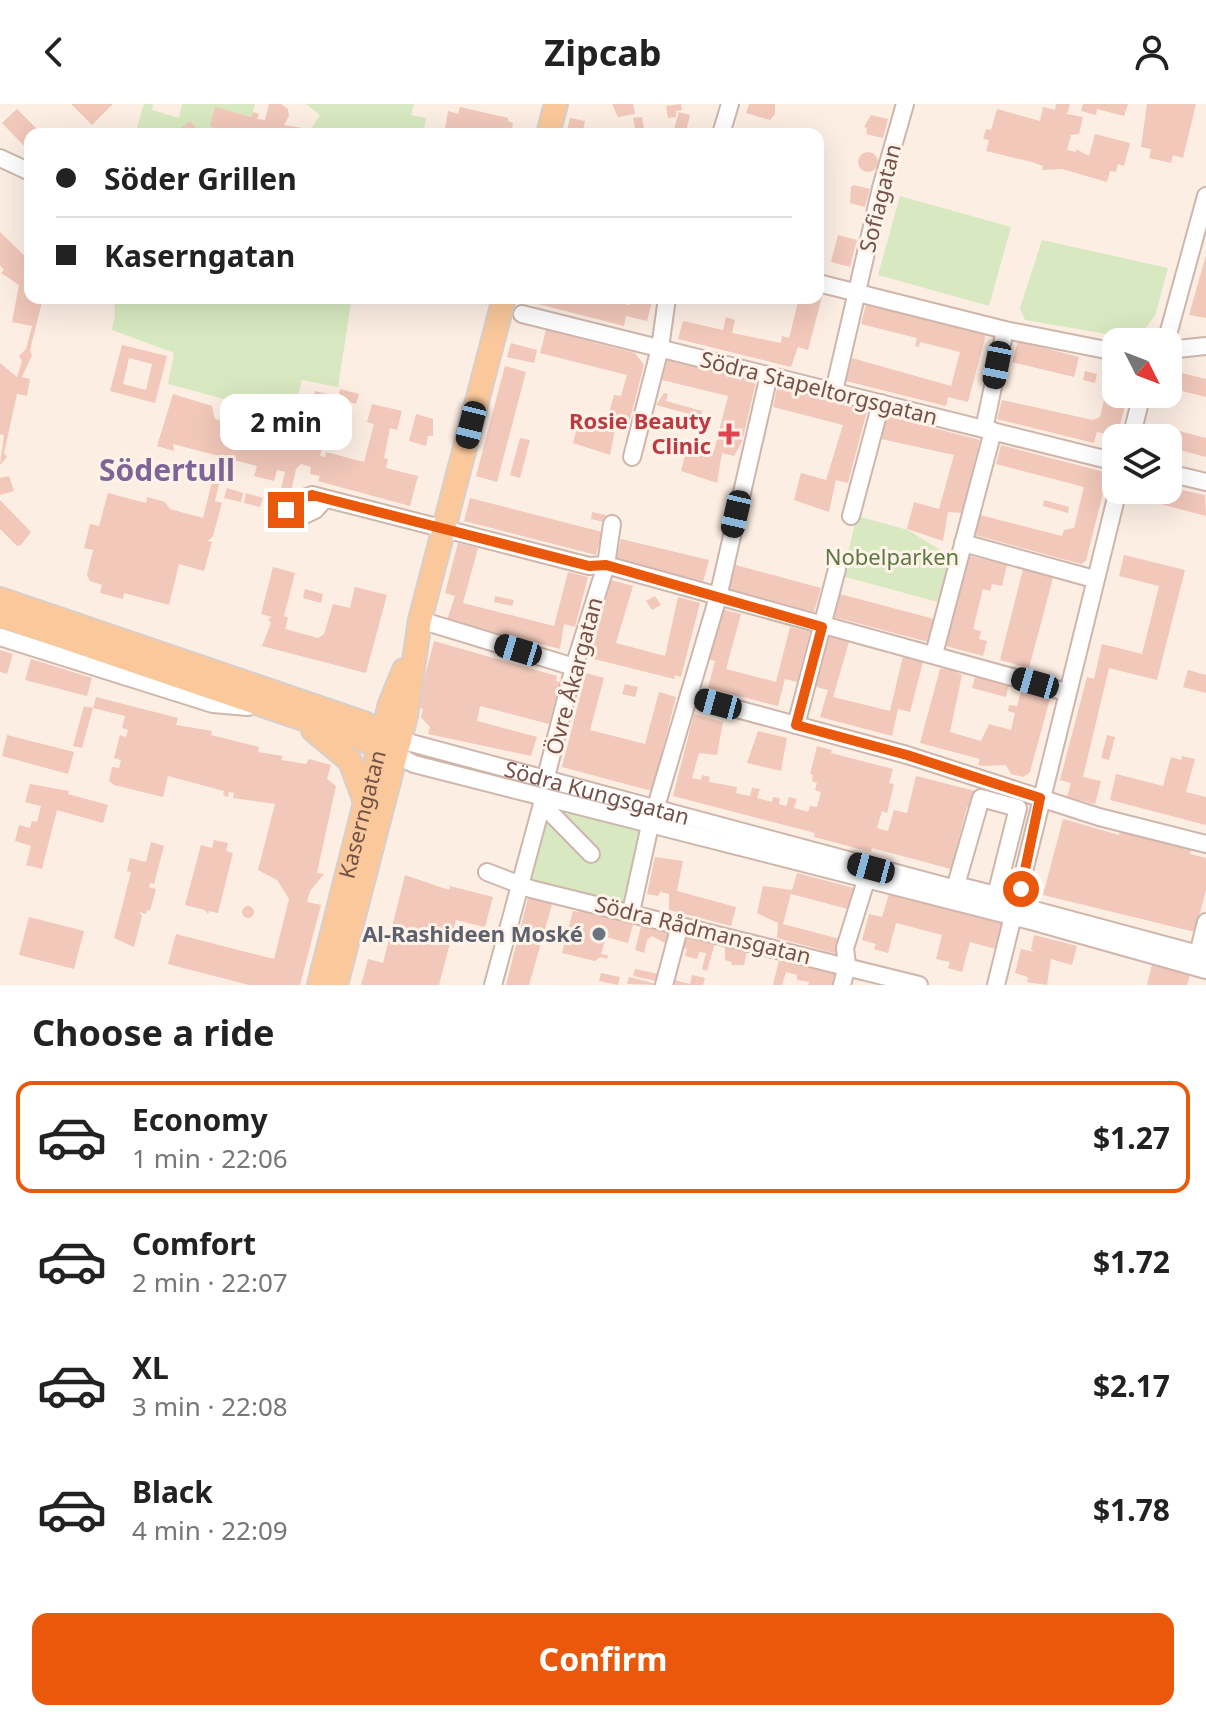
<!DOCTYPE html>
<meta charset="utf-8">
<style>
:root{--surface:#fff;--page:#f6f6f6;--text:#222;--muted:#767676;--line:#e0e0e0;--accent:#ea580c}
body{margin:0;font-family:"Noto Sans",sans-serif;background:var(--page);color:var(--text);height:100vh;display:flex;flex-direction:column;font-size:30px;white-space:nowrap}
*{box-sizing:border-box;margin:0}
p{font-size:26px;color:var(--muted)}
.icon{flex:none;width:44px;height:44px;fill:none;stroke:currentColor;stroke-width:2;stroke-linecap:round;stroke-linejoin:round}
.map{position:relative;height:881px;overflow:hidden}
.sheet{display:flex;flex-direction:column;background:var(--surface);flex:1}
.sheet>*{flex:none}
.banner{position:absolute;left:24px;top:24px;width:800px;height:176px;border-radius:16px;box-shadow:0 8px 32px #0002;display:grid;align-content:center;height:176px;padding:0 32px;background:var(--surface)}
.needle{width:52px;rotate:132deg}
.tools{position:absolute;left:1102px;top:224px;display:grid;gap:16px}
.tools a{display:grid;place-items:center;width:80px;height:80px;border-radius:16px;background:var(--surface);box-shadow:0 8px 32px #0002;font-size:40px}
.end{position:absolute;width:36px;height:36px;margin:-18px;border:10px solid #ea580c;background:#fff;box-shadow:0 0 0 4px #fff}
.from{border-radius:50%}
.bubble{position:absolute;height:56px;border-radius:16px;background:var(--surface);box-shadow:0 8px 32px #0002;font-size:26px;font-weight:700;line-height:56px;text-align:center}
.car{position:absolute;width:24px;height:48px;margin:-24px -12px;border-radius:10px;box-shadow:0 0 6px 2px #0007;background:linear-gradient(#222 24%,#8ab4d8 0 40%,#222 0 76%,#8ab4d8 0 86%,#222 0)}
.banner b{display:flex;align-items:center;gap:28px;height:76px;font-size:30px}
.banner b+b{border-top:2px solid var(--line)}
.banner i{width:20px;height:20px;background:var(--text)}
ul{padding:0;list-style:none}
li{display:flex;align-items:center;gap:24px;height:112px;margin:0 16px 12px;padding:0 16px;border:4px solid transparent;border-radius:16px}
li div{flex:1}
li b{display:block;font-size:30px}
li em{font-style:normal;font-weight:700}
li.current{border-color:var(--accent)}
li>.icon{width:72px;height:72px;stroke-width:1.5}
h2{padding:0 32px;font-size:36px;line-height:96px}
.cta{display:flex;gap:16px;margin-top:auto;padding:16px 32px}
.cta a{flex:1;height:92px;border-radius:16px;background:var(--accent);color:#fff;font-size:32px;font-weight:700;line-height:92px;text-align:center}
header{display:flex;justify-content:space-between;align-items:center;height:104px;padding:0 32px;background:var(--surface);font-size:36px;font-weight:700}
.map>svg:first-child{display:block}
.green{fill:#d8e9c1}
.building{fill:#f1c8ba;fill-rule:evenodd}
.lines{fill:none;stroke-linecap:round;stroke-linejoin:round}
.minor-casing{stroke:#cfb6ac;stroke-width:20}
.major-casing{stroke:#d8cfcc;stroke-width:26}
.minor{stroke:#fff;stroke-width:16}
.major{stroke:#fac89b;stroke-width:22}
.route{stroke:#ea580c;stroke-width:10}
.health-dot{fill:#e0444e;stroke:#fff3e9;stroke-width:3}
.worship-dot{fill:#6b7280;stroke:#fff3e9;stroke-width:3}
.labels{text-anchor:middle;stroke-width:6;stroke-linejoin:round;paint-order:stroke}
.street-label{font-size:22px;fill:#735249;stroke:#fff3e9}
.health-label{font-size:22px;font-weight:bold;fill:#be3a42;stroke:#fff3e9;text-anchor:end}
.park-label{font-size:22px;fill:#5b7942;stroke:#fff3e9}
.worship-label{font-size:22px;font-weight:bold;fill:#5b616d;stroke:#fff3e9;text-anchor:end}
.district-label{font-size:30px;font-weight:bold;fill:#7e6597;stroke:#fff3e9}
</style>
<header><svg class="icon" aria-label="back" viewBox="0 0 24 24"><path d="M15 5l-7 7 7 7"/></svg>Zipcab<svg class="icon" aria-label="person" viewBox="0 0 24 24"><circle cx="12" cy="8" r="4"/><path d="M4 21q1-7 8-7t8 7"/></svg></header>
<div class="map">
<svg width="1206" height="881" viewBox="0 0 1206 881">
<rect width="100%" height="100%" fill="#fceee3"/>
<!-- green -->
<g class="green">
<path d="M144,0H153L152,6L179,14L182,0H255L251,13L216,4L210,23L239,30H135Z"/>
<path d="M306,0H414L411,11L426,14L423,30H315L309,28L320,11Z"/>
<path d="M900,92L1011,123L989,202L878,171Z"/>
<path d="M1042,136L1168,164L1155,212L1142,228L1112,231L1025,216L1020,204Z"/>
<path d="M114,194H356L351,199L338,283L302,276L296,300L288,312L168,280L174,249L112,226L115,211Z"/>
<path d="M857,412L908,426L955,455L945,500L842,472Z"/>
<path d="M542,700L648,726L632,804L521,778Z"/>
</g>
<!-- building -->
<g class="building">
<path d="M71,0H113L92,21Z"/>
<path d="M269,0H281L288,5L289,12L284,21L309,25L314,30H239L210,23L215,3L251,13L253,8L259,10L257,15L265,16Z"/>
<path d="M612,0H633L635,10L618,13Z"/>
<path d="M681,0L682,6L676,7V13L668,14L666,2Z"/>
<path d="M749,0H775V10L770,16L746,9Z"/>
<path d="M1056,0H1070L1067,10L1083,13L1079,30L1071,31L1067,46L1076,48V45L1089,52L1095,30L1130,39L1124,62L1118,60L1116,68L1110,67L1107,78L1062,65L1042,66L1043,62L1032,58L986,47L989,36L983,35L986,25L991,26L997,5L1040,17L1043,3L1055,6Z"/>
<path d="M1083,0H1128L1124,12L1097,5L1096,11L1081,7Z"/>
<path d="M1147,0H1196L1183,54L1173,51L1171,59L1149,54L1151,45L1141,43Z"/>
<path d="M460,3L508,14V17L513,19L512,25L509,30L460,27L459,30H444L448,7L458,10Z"/>
<path d="M17,5L42,30H30V48L2,19Z"/>
<path d="M679,8L690,11L686,28L674,25Z"/>
<path d="M871,11L888,15L883,34L866,30L867,24L864,23Z"/>
<path d="M642,13L645,30H636L633,14Z"/>
<path d="M570,14L585,17L583,27L589,30H566Z"/>
<path d="M190,17L201,30H182L179,26Z"/>
<circle cx="868" cy="58" r="10"/>
<path d="M854,81L870,85L865,103L850,99L851,83Z"/>
<path d="M0,128L30,157V194H43L30,246L32,251L22,273L30,275L27,292L17,290L4,349L7,353L0,361L4,331L0,330V259L17,273L22,257L19,252L26,245L32,222L12,218L19,181L1,169L4,166L0,161Z"/>
<path d="M838,131L857,136L850,163L831,158Z"/>
<path d="M1206,151V214L1189,211Z"/>
<path d="M818,188L823,189L808,246L798,243L791,263L678,235L683,217L723,226L726,213L735,216L732,229L781,239L782,232L789,234L799,194H818Z"/>
<path d="M601,194L629,201L631,194H653L647,217L626,212L624,222L518,195Z"/>
<path d="M866,200L986,230L968,298L948,293L946,302L846,277L852,254L951,282L960,248L920,238L919,243L915,242L917,234L861,220Z"/>
<path d="M546,226L635,249L644,261L628,323L616,320L610,351L573,339L580,313L606,319L614,291L621,292L627,271L540,249Z"/>
<path d="M1018,237L1079,253L1074,273L1012,258Z"/>
<path d="M511,239L537,246L534,259L507,253Z"/>
<path d="M122,241L167,252L155,299L110,287ZM129,254L152,260L146,286L123,280Z"/>
<path d="M667,256L756,278L742,338L734,352L722,349L717,379L681,367L688,340L714,347L728,292L662,276Z"/>
<path d="M1112,261L1116,262V290H1128L1117,333L1097,328L1094,339L997,315L1002,296L1093,316L1100,313Z"/>
<path d="M505,262L526,268L497,378L476,372Z"/>
<path d="M1085,267L1097,270L1095,279L1083,276Z"/>
<path d="M1178,268L1206,275V293L1174,285Z"/>
<path d="M777,284L867,307L848,379L836,376L829,408L794,396L801,369L826,376L843,321L773,303Z"/>
<path d="M340,285L359,290L356,300L338,295Z"/>
<path d="M315,287L331,291L329,299L313,294Z"/>
<path d="M664,289L668,290L666,297L702,307L701,313L656,301Z"/>
<path d="M173,290L212,302L215,315L234,320L232,327L269,337L274,326H287L289,321L326,331L320,352L325,353L326,348L364,358L374,320L367,318L372,300L402,307L397,326L390,324L384,354L388,355L386,364L418,372L410,402L318,377L320,372L310,370L311,363L301,360L296,365L291,388L281,385L285,368L277,366L274,377L254,372L257,362L173,340L174,347L157,342Z"/>
<path d="M416,310L433,315V332H428L426,342L409,337Z"/>
<path d="M887,312L980,336L962,409L948,408L943,437L907,425L914,398L939,405L954,351L881,335Z"/>
<path d="M1164,323L1206,334V353L1168,343V334H1161Z"/>
<path d="M520,334L530,336L520,374L510,371Z"/>
<path d="M1001,341L1108,369L1086,457L1081,460L975,431L980,411L1062,432L1064,426L1074,424L1084,383L996,360Z"/>
<path d="M9,372L14,387L0,391V374Z"/>
<path d="M213,374L220,376L215,397L222,399L213,432L208,437L212,438L204,467L179,460L169,501L124,489L123,495L100,489L102,481L90,477L87,471L93,446L84,444L90,420L99,422L108,389L146,399L147,393L165,398L170,405L203,414Z"/>
<path d="M1168,383L1205,391L1206,412L1145,396L1148,386Z"/>
<path d="M227,384L243,389L241,398L224,394Z"/>
<path d="M246,389L263,394L260,403L244,399Z"/>
<path d="M470,394L602,428L596,451L464,417Z"/>
<path d="M0,396L31,428L21,441L17,442L0,425Z"/>
<path d="M1044,396L1069,403L1068,409L1043,402Z"/>
<path d="M592,408L606,411L604,418L591,415Z"/>
<path d="M621,435L709,456L703,478L616,456Z"/>
<path d="M458,439L478,444L463,499L554,522L568,468L588,473L575,523L564,520L560,545L447,516L455,492L445,489Z"/>
<path d="M1124,451L1185,466L1157,576L1109,564L1083,673L1101,677L1095,700L1067,693L1071,679L1060,676L1087,573L1094,575L1102,540L1142,550L1159,482L1119,472Z"/>
<path d="M969,452L1007,461L1002,482L992,480L990,487L983,485L973,525L981,527L979,535L987,537L983,552L946,542Z"/>
<path d="M732,460L821,484L814,508L725,484Z"/>
<path d="M273,463L295,469L284,512L288,514L285,525L318,534L324,530L333,500L350,504L355,483L387,491L366,569L262,542L271,519L268,515L272,513L261,510Z"/>
<path d="M1023,465L1053,474L1029,564L1000,556Z"/>
<path d="M611,476L633,482L616,539L665,552L678,493L700,499L681,573L675,571L674,575L594,555L596,548L592,547Z"/>
<path d="M305,485L323,490L321,499L303,494Z"/>
<path d="M840,490L934,515L928,538L834,513Z"/>
<path d="M495,492L514,496L512,502L494,498Z"/>
<path d="M655,492L661,501L652,506L646,497Z"/>
<path d="M721,505L741,510L726,565L776,578L790,523L810,528L797,578L785,575L778,602L708,584L715,557L708,555Z"/>
<path d="M829,533L849,538L833,593L890,607L903,552L923,558L910,608L898,605L892,632L820,613L828,586L816,583Z"/>
<path d="M434,537L557,572L556,577L560,578L549,620L480,602L477,617L537,633L531,652L428,630L430,623L421,613L423,605L417,603Z"/>
<path d="M0,546L13,550L7,570L0,568Z"/>
<path d="M31,555L92,574L87,592L25,576Z"/>
<path d="M947,564L962,571L950,628L981,637L989,620L1011,626L1015,609L1008,607L1009,601L1017,602L1022,583L1051,591L1030,668L1023,673L1011,670L1006,661L983,662L978,661L980,655L920,639L940,565Z"/>
<path d="M1188,566L1206,571V589L1183,583Z"/>
<path d="M586,569L604,574L590,626L645,640L659,588L676,593L652,687L562,663Z"/>
<path d="M976,571L1009,580L1006,593L972,584Z"/>
<path d="M625,580L638,583L635,593L622,590Z"/>
<path d="M96,593L178,614L176,621L212,627L211,631L259,643L258,648L283,652L281,656L306,660L309,655L331,661L327,675L336,682L317,769L324,770L310,787L307,798L321,801L300,881H249L168,860L176,830L274,855L289,795L277,776L258,766L275,700L233,694L234,689L229,688L228,693L223,691L224,687L168,672L163,693L114,681L109,677L112,663L119,664L121,656L114,654L120,631L126,633L128,626L122,624L125,612L93,604Z"/>
<path d="M84,602L93,604L82,644L73,642Z"/>
<path d="M694,610L723,618L717,651L699,649L692,674L701,676L702,671L710,673L709,678L737,683L736,689L750,692L752,684L760,685L757,694L772,698L773,693L780,694L779,700L786,702L789,693L797,695L794,704L808,708L810,702L817,703L821,688L815,686L817,679L812,677L813,671L810,670L817,642L832,646L831,649L893,665L889,679L894,680L887,709L882,707L877,724L888,727L894,706L907,709L916,672L979,688L975,705L967,703L951,765L872,744L871,748L814,733L815,729L811,728L673,692Z"/>
<path d="M758,627L787,634L781,667L747,659Z"/>
<path d="M7,631L74,648L68,670L2,652Z"/>
<path d="M1107,631L1115,633L1109,656L1101,654Z"/>
<path d="M1182,652L1195,655L1186,688L1206,693V721L1110,696L1116,670L1163,682L1171,653L1181,656Z"/>
<path d="M30,680L69,687L68,690L108,701L103,719L57,706L42,765L26,761L31,742L15,737L19,721L30,724L32,717L37,718L41,702L25,698Z"/>
<path d="M1063,715L1119,731L1120,727L1191,746L1190,750L1206,754V786L1195,828L1043,791Z"/>
<path d="M214,736L228,739L226,747L233,749L218,809L209,807L208,810L205,806L185,801L201,741L212,744Z"/>
<path d="M151,738L164,742L154,780L150,779L149,783L156,785L150,807L147,806L146,810L139,808L142,812L134,843L114,834L131,768L127,767L130,754L146,758Z"/>
<path d="M655,753L683,757L677,787L736,803L731,822L669,806V790L661,788L662,785L658,792L647,790Z"/>
<path d="M797,769L854,784L848,805L791,790L783,820L840,835L837,850L777,834L778,819L757,809L763,782L792,786Z"/>
<path d="M405,771L449,786L450,782L493,793L485,823L456,816L439,881H361L368,855L383,859Z"/>
<path d="M529,790L553,797L529,881H506Z"/>
<path d="M889,790L1003,820L996,845L970,838L962,868L948,864L950,858L936,855L942,831L896,819L888,849L874,845L876,840L862,836L869,810L882,813Z"/>
<circle cx="248" cy="808" r="6"/>
<path d="M580,804L634,817L628,839L606,833L601,850L608,851L607,855L600,853L595,857L562,849L573,807L579,808Z"/>
<path d="M29,813L84,827L74,865L19,851Z"/>
<path d="M642,819L671,827L667,840L652,832L647,836L644,849L635,846Z"/>
<path d="M683,831L715,839L707,867L702,865L706,849L699,848L697,855L685,852L687,845L680,843Z"/>
<path d="M1034,831L1077,842L1072,861L1051,855L1047,881L1027,878L1028,873L1015,869L1021,845L1034,848L1031,846Z"/>
<path d="M725,841L747,847L744,861H731L732,858L725,856Z"/>
<path d="M779,856L836,870L838,881H808L809,878L797,876V871L786,868L782,881H773Z"/>
<path d="M1152,861L1190,871L1187,881H1147Z"/>
<path d="M635,865L659,870L657,877L633,872Z"/>
<path d="M601,869L620,873L618,881L599,877Z"/>
<path d="M692,871L705,874L703,881H670L671,875L690,880Z"/>
<path d="M629,873L657,880V881L627,880Z"/>
</g>
<g class="lines">
<defs>
<g id="minor">
<path d="M721,30L730,0"/>
<path d="M0,54L28,67"/>
<path d="M818,179L1005,226L1116,248"/>
<path d="M522,210L1116,358"/>
<path d="M1166,238L1206,92"/>
<path d="M1168,246L1206,242"/>
<path d="M834,287L881,84L905,0"/>
<path d="M984,325L1005,226"/>
<path d="M1131,334L1142,290"/>
<path d="M632,353L660,244L667,194"/>
<path d="M1168,369L1206,378"/>
<path d="M325,395L315,406L298,414L286,409L288,400L312,391L589,462L606,461L1066,588"/>
<path d="M851,412L881,299"/>
<path d="M963,439L1094,475"/>
<path d="M420,516L574,563"/>
<path d="M0,533L213,600L248,603"/>
<path d="M934,550L993,327"/>
<path d="M689,592L907,651L1099,713L1206,740"/>
<path d="M796,621L837,465"/>
<path id="s1" d="M400,636L1206,852"/>
<path d="M396,651L414,660L1035,818L1206,866"/>
<path d="M545,677L574,563L606,461L612,420"/>
<path d="M981,694L1018,704L996,791L956,781Z"/>
<path d="M542,700L591,750"/>
<path d="M655,706L718,493L769,271"/>
<path d="M487,768L531,785L919,881"/>
<path d="M631,808L650,721"/>
<path d="M1198,850L1206,818"/>
<path d="M493,881L542,700"/>
<path d="M664,881L680,821"/>
<path d="M842,881L847,861L845,844L864,783"/>
<path d="M996,881L1118,386"/>
</g>
<g id="major">
<path d="M548,30L556,0"/>
<path d="M0,495L364,619L400,636"/>
<path d="M0,512L359,634L395,651"/>
<path d="M313,626L350,657L364,695"/>
<path id="s2" d="M319,881L390,600L404,566"/>
<path d="M336,881L406,612L420,516L504,194"/>
</g>
</defs>
<!-- minor casing -->
<use href="#minor" class="minor-casing"/>
<!-- major casing -->
<use href="#major" class="major-casing"/>
<!-- minor -->
<use href="#minor" class="minor"/>
<!-- major -->
<use href="#major" class="major"/>
</g>
<g class="lines">
<!-- route -->
<path class="route" d="M286,406L291,398L312,391L589,462L606,461L822,523L796,621L907,651L1040,694L1021,785"/>
</g>
<!-- markers -->
<path class="health-dot" d="M725 318h8v8h8v8h-8v8h-8v-8h-8v-8h8z"/>
<circle class="worship-dot" cx="599" cy="830" r="8"/>
<g class="labels">
<!-- street labels -->
<g class="street-label">
<text transform="translate(880 94) rotate(-76)" y="8">Sofiagatan</text>
<text transform="translate(819 284) rotate(14)" y="8">Södra Stapeltorgsgatan</text>
<text transform="translate(574 572) rotate(-75)" y="8">Övre Åkargatan</text>
<text dy="8" stroke="none"><textPath href="#s1" startOffset="204">Södra Kungsgatan</textPath></text>
<text dy="8" stroke="none"><textPath href="#s2" startOffset="176">Kaserngatan</textPath></text>
<text transform="translate(703 826) rotate(14)" y="8">Södra Rådmansgatan</text>
</g>
<!-- health labels -->
<g class="health-label">
<text x="711" y="325">Rosie Beauty<tspan x="711" dy="25">Clinic</tspan></text>
</g>
<!-- park labels -->
<g class="park-label">
<text x="892" y="461">Nobelparken</text>
</g>
<!-- worship labels -->
<g class="worship-label">
<text x="583" y="838">Al-Rashideen Moské</text>
</g>
<!-- district labels -->
<g class="district-label">
<text x="167" y="377">Södertull</text>
</g>
</g>
</svg>
<div class="tools">
<a><svg class="needle" viewBox="-14 -14 28 28"><path d="M0-13l5 13h-10z" fill="#e53935"/><path d="M0 13l5-13h-10z" fill="#767676"/></svg></a>
<a><svg class="icon" aria-label="layers" viewBox="0 0 24 24"><path d="M12 4l9 5-9 5-9-5zM3 14l9 5 9-5"/></svg></a>
</div>
<i class="end from" style="left:1021px;top:785px"></i>
<i class="end" style="left:286px;top:406px"></i>
<div class="bubble" style="left:220px;top:290px;width:132px">2 min</div>
<i class="car" style="left:997px;top:261px;rotate:191deg"></i>
<i class="car" style="left:471px;top:321px;rotate:194deg"></i>
<i class="car" style="left:736px;top:410px;rotate:193deg"></i>
<i class="car" style="left:518px;top:546px;rotate:287deg"></i>
<i class="car" style="left:1035px;top:579px;rotate:286deg"></i>
<i class="car" style="left:718px;top:600px;rotate:285deg"></i>
<i class="car" style="left:871px;top:764px;rotate:285deg"></i>
<div class="banner">
<b><i class="from"></i>Söder Grillen</b>
<b><i></i>Kaserngatan</b>
</div>
</div>
<section class="sheet">
<h2>Choose a ride</h2>
<ul>
<li class="current"><svg class="icon" aria-label="car" viewBox="0 0 24 24"><path d="M5 17H2v-5l4-1 3-4h7l3 4 3 1v5h-3M9 17h6M6 11h13"/><circle cx="7" cy="17" r="2"/><circle cx="17" cy="17" r="2"/></svg><div><b>Economy</b><p>1 min · 22:06</p></div><em>$1.27</em></li>
<li><svg class="icon" aria-label="car" viewBox="0 0 24 24"><path d="M5 17H2v-5l4-1 3-4h7l3 4 3 1v5h-3M9 17h6M6 11h13"/><circle cx="7" cy="17" r="2"/><circle cx="17" cy="17" r="2"/></svg><div><b>Comfort</b><p>2 min · 22:07</p></div><em>$1.72</em></li>
<li><svg class="icon" aria-label="car" viewBox="0 0 24 24"><path d="M5 17H2v-5l4-1 3-4h7l3 4 3 1v5h-3M9 17h6M6 11h13"/><circle cx="7" cy="17" r="2"/><circle cx="17" cy="17" r="2"/></svg><div><b>XL</b><p>3 min · 22:08</p></div><em>$2.17</em></li>
<li><svg class="icon" aria-label="car" viewBox="0 0 24 24"><path d="M5 17H2v-5l4-1 3-4h7l3 4 3 1v5h-3M9 17h6M6 11h13"/><circle cx="7" cy="17" r="2"/><circle cx="17" cy="17" r="2"/></svg><div><b>Black</b><p>4 min · 22:09</p></div><em>$1.78</em></li>
</ul>
<div class="cta"><a>Confirm</a></div>
</section>
